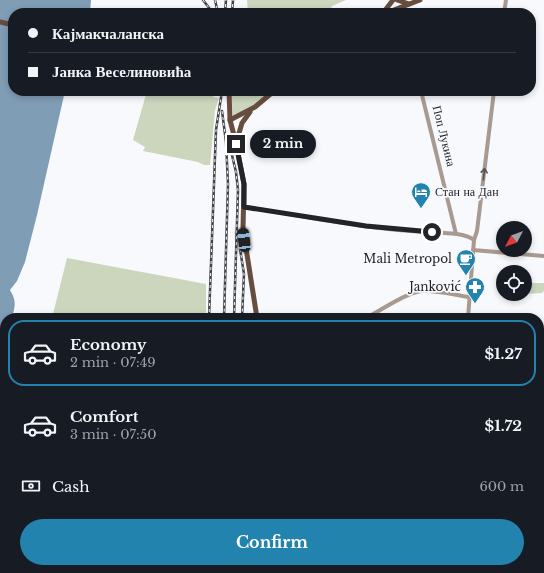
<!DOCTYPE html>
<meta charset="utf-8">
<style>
:root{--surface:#171b24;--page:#242831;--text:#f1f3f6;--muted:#9ea1a6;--line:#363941;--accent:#2183ae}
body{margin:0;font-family:"Libre Baskerville",serif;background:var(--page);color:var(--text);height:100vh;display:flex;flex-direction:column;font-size:15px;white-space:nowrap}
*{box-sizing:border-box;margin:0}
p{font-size:13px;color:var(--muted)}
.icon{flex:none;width:22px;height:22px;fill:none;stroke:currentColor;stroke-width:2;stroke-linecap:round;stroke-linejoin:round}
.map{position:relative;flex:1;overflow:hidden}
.panel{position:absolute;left:0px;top:313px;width:544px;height:260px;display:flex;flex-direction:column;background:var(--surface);border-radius:16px 16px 0 0;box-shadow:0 2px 6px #0003}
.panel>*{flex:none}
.top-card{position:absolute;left:8px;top:8px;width:528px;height:88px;border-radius:16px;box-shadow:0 2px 6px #0003;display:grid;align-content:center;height:88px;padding:0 20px;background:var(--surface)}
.needle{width:26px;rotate:229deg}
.fabs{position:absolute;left:496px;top:221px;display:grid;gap:8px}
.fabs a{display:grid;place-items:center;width:36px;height:36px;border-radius:50%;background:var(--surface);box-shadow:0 2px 6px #0003;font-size:20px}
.end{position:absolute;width:18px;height:18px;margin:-9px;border:5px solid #222428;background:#fff;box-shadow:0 0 0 2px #fff}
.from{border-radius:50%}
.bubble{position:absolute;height:28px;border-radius:14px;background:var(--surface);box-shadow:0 2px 6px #0003;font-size:13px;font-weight:700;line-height:28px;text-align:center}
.car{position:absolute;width:12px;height:24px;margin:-12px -6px;border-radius:5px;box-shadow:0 0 3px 1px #0007;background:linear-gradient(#222 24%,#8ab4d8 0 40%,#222 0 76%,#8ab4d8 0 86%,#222 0)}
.top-card b{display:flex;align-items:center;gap:14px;height:38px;font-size:15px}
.top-card b+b{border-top:1px solid var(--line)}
.top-card i{width:10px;height:10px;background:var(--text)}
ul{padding:7px 0 0;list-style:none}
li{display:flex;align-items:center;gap:12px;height:66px;margin:0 8px 6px;padding:0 12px;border:2px solid transparent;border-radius:16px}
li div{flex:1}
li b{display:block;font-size:15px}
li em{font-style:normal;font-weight:700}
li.active{border-color:var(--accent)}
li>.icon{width:36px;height:36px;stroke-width:1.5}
.pay{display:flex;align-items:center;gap:10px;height:44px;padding:0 20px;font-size:15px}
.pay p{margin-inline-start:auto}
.button{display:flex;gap:8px;margin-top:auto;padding:8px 20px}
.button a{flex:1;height:46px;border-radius:24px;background:var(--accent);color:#fff;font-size:16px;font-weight:700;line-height:46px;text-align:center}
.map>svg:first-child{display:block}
.green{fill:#cbd6bd}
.water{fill:#809db6}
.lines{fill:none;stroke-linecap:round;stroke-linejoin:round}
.minor{stroke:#a99a91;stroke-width:4}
.major{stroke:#664d3e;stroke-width:5}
.rail-casing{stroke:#3f4145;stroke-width:2.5}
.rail{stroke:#f7f9fd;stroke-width:1;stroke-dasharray:3;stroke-linecap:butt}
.oneway{stroke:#585352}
.route{stroke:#222428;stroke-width:5}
.labels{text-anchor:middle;stroke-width:3.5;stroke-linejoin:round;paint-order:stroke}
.street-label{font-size:12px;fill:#222428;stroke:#f7f9fd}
.poi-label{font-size:12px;fill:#222428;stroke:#f7f9fd;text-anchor:end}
</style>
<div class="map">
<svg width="544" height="573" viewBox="0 0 544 573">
<rect width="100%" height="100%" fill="#f7f9fd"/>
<!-- green -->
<g class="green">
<path d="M247,0H346L332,6L329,13H248Z"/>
<path d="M147,91H214L213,97L219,98L215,110L210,165H204L198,162L143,151L145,147L133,140Z"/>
<path d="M231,91H271L253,106L233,116Z"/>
<path d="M67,258L206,284V318H52Z"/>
<path d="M525,283H544V291L542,293L525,294Z"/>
<path d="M1,410L5,411V457L0,454V415Z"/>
</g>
<!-- water -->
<path class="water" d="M0,0H91L90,13H13V91H65L37,215L25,262L17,281L10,290C17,302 15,305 12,318H5V342L0,363Z"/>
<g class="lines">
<!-- minor -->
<g class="minor">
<path d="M504,13L506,0"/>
<path d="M421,91L456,234"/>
<path d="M244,207C304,216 365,229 426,232C439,233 464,232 474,240"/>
<path d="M473,250L544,256"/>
<path d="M366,318C382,310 405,293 422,291C437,290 455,295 469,297"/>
<path d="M468,318L474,240L477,231L494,91"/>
</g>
<!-- major -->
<g class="major">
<path d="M397,0L409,4"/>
<path d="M383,13L393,0"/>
<path d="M386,13L420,0"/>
<path d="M0,22L13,25"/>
<path d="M229,91L230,120L236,143L244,184L243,229L257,318"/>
<path d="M230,120L255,107L274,91"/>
<path d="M237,140L242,123L250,112"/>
<path d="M539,488L544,487"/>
<path d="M233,573L234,568"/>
</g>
<defs>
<g id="rail">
<path d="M203,0L213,13"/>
<path d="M215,0L218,13"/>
<path d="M225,13L226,0"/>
<path d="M232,13L233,0"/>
<path d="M222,111L226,142L228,184L224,318"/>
<path d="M230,147L236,172L238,190L234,318"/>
<path d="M240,249L244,274L242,318"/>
<path d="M209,318L216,130L222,91"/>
<path d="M190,573L191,568"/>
</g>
</defs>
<!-- rail casing -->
<use href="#rail" class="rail-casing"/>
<!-- rail -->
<use href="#rail" class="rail"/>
</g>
<!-- one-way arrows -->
<defs><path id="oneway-shaft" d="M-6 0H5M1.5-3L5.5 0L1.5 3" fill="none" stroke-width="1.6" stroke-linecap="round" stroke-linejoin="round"/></defs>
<use class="oneway" href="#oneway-shaft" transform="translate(484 174) rotate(-83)"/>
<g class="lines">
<!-- route -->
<path class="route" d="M236,144L244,184V207L366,226L432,232"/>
</g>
<!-- icons -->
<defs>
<symbol id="hotel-pin" viewBox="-11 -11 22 30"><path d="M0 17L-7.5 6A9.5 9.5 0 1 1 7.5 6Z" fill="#2183ae" stroke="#f7f9fd"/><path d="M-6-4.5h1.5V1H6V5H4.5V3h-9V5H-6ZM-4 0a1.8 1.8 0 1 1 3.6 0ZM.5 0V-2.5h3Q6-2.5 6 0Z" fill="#fff"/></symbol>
<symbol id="cafe-pin" viewBox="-11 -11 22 30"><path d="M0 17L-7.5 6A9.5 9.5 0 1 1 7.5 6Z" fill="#2183ae" stroke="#f7f9fd"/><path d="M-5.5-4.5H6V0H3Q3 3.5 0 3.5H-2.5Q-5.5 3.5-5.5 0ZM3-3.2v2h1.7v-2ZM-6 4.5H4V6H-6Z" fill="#fff"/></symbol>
<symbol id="pharmacy-pin" viewBox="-11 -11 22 30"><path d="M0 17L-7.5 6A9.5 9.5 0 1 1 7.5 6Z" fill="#2183ae" stroke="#f7f9fd"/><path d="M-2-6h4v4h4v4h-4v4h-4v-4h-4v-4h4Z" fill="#fff"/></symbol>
</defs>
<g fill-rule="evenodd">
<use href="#hotel-pin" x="410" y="181" width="22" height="30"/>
<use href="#cafe-pin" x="455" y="248" width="22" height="30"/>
<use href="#pharmacy-pin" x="464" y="276" width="22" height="30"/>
</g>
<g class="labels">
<!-- street labels -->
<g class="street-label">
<text transform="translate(444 136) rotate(76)" y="4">Поп Лукина</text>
</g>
<!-- poi labels -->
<g class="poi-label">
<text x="435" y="196" text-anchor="start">Стан на Дан</text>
<text x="452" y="263">Mali Metropol</text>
<text x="461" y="291">Janković</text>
</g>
</g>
</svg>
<div class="fabs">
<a><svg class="needle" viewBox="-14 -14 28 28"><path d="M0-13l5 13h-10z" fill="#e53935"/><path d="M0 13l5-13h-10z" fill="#9ea1a6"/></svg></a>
<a><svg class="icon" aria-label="locate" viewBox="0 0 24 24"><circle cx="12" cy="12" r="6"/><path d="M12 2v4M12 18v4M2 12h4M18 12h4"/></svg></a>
</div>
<i class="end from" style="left:432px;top:232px"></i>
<i class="end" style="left:236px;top:144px"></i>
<div class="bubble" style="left:250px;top:130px;width:66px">2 min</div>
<i class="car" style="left:244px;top:240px;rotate:353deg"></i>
<div class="top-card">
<b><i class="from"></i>Кајмакчаланска</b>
<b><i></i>Јанка Веселиновића</b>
</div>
<section class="panel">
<ul>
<li class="active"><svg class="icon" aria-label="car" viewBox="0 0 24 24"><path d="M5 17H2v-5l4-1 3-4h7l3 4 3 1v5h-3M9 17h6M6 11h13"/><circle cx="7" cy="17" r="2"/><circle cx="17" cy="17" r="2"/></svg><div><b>Economy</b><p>2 min · 07:49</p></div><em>$1.27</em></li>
<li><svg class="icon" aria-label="car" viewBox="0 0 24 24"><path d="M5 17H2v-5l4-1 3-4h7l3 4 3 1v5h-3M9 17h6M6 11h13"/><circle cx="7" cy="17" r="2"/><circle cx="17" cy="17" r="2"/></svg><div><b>Comfort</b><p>3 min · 07:50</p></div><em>$1.72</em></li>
</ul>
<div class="pay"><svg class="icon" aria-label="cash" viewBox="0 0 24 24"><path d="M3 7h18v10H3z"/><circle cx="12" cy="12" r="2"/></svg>Cash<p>600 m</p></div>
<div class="button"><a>Confirm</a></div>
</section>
</div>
